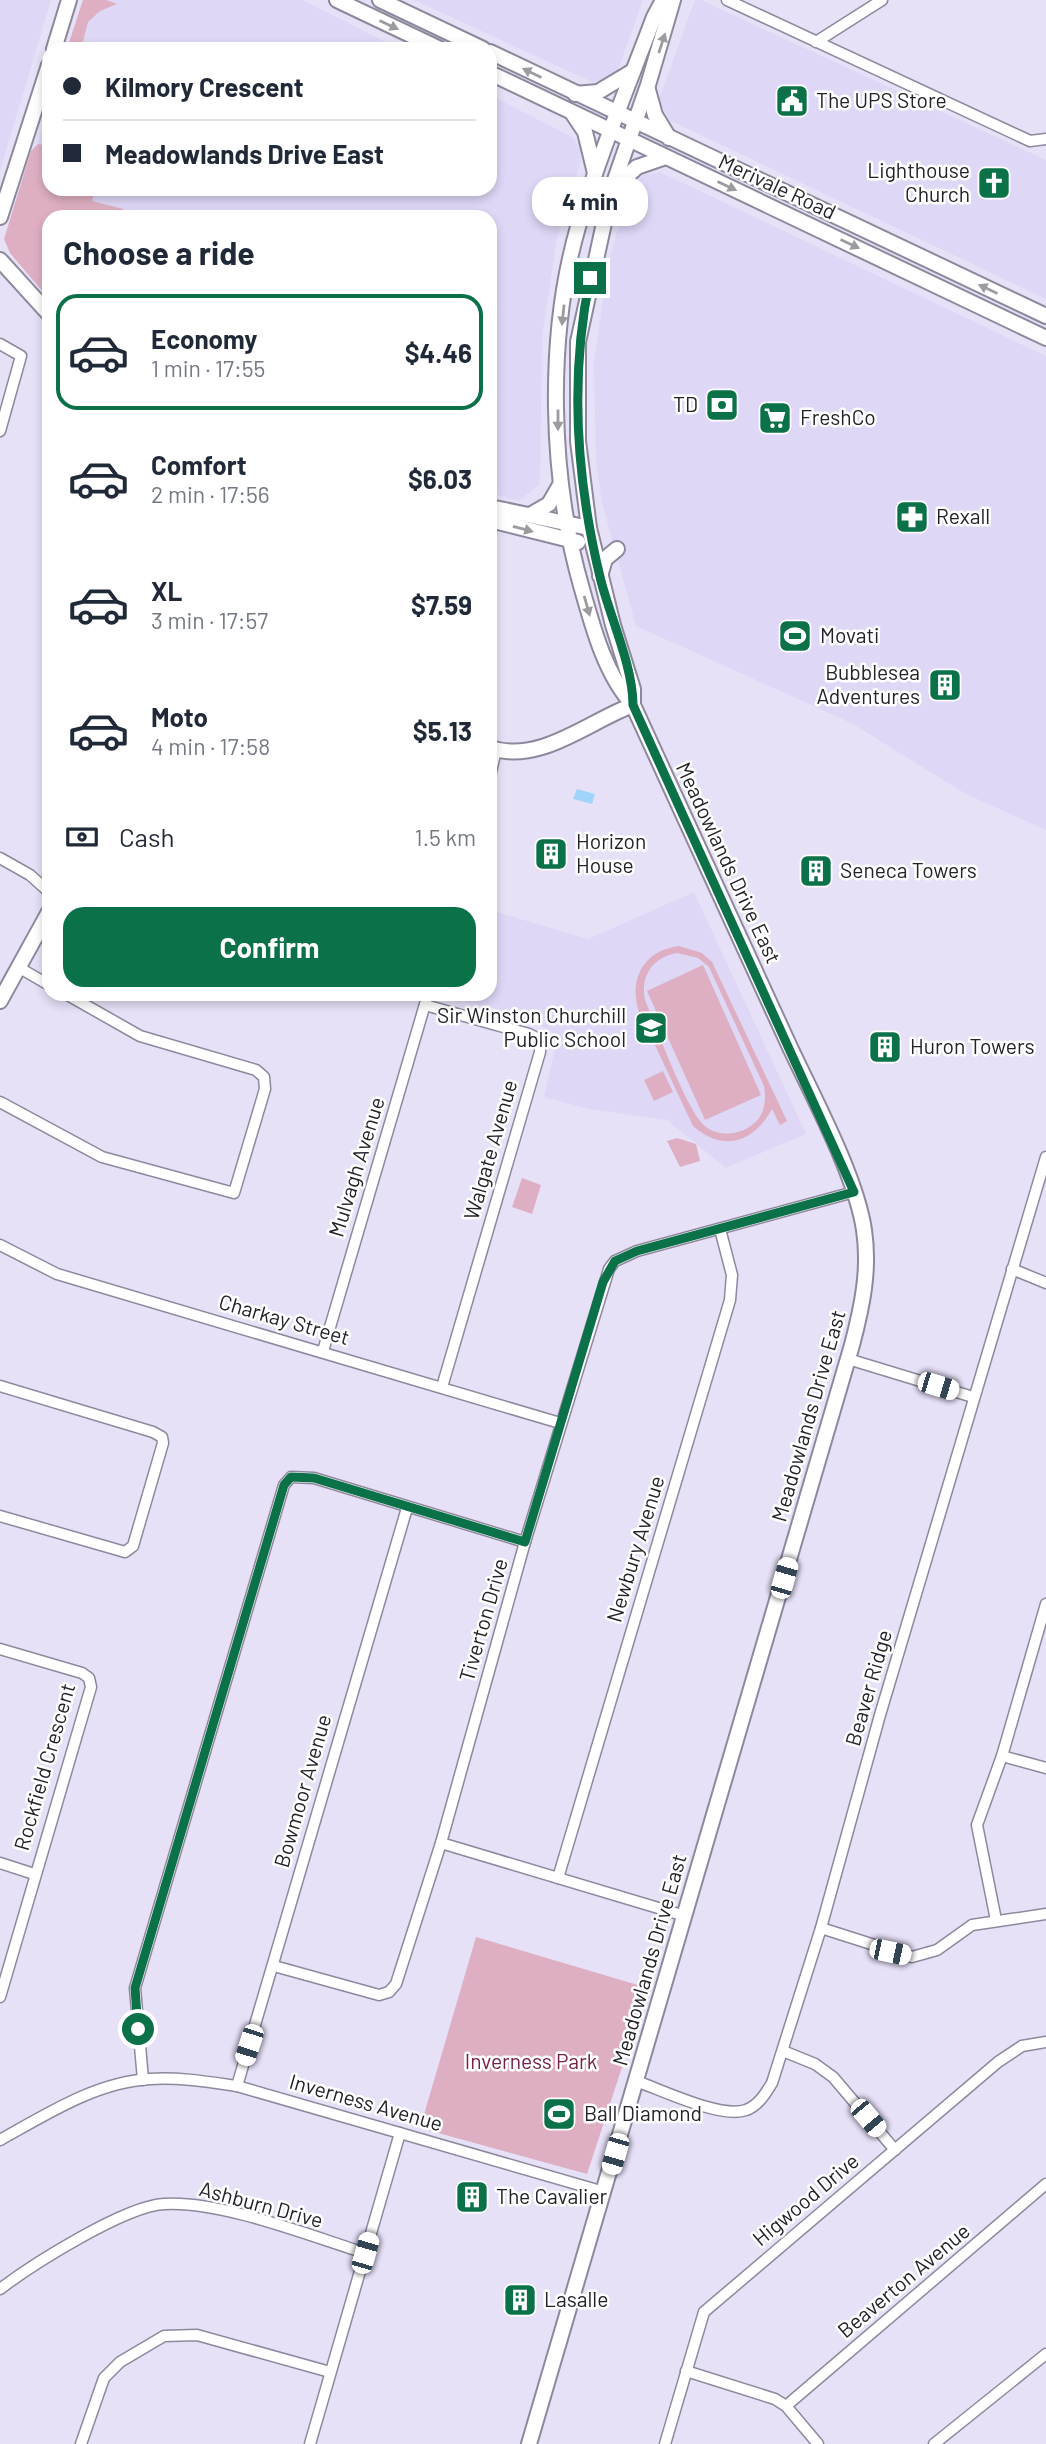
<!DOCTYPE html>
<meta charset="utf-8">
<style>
:root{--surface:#fff;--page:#f6f6f7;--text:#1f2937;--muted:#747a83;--line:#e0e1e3;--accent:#0b7149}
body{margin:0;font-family:Barlow,sans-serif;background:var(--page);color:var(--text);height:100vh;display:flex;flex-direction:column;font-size:26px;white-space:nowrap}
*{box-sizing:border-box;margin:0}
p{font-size:23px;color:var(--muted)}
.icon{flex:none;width:38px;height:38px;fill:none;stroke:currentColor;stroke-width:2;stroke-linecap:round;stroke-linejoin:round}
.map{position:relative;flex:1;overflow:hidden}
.panel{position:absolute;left:42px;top:210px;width:455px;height:791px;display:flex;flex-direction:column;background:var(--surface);border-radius:21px;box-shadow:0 4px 10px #0003}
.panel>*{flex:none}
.hud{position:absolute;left:42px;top:42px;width:455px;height:154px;border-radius:21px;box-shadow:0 4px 10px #0003;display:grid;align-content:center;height:154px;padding:0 21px;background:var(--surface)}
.end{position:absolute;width:32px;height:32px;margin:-16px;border:9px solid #0b7149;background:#fff;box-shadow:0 0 0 4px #fff}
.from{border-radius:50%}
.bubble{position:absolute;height:49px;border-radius:21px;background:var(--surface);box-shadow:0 4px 10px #0003;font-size:23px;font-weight:700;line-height:49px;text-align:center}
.car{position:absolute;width:21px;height:42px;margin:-21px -10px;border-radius:9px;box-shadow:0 0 5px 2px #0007;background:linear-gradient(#fff 24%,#345 0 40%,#fff 0 76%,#345 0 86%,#fff 0)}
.hud b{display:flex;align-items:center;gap:24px;height:66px;font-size:26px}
.hud b+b{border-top:2px solid var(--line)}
.hud i{width:18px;height:18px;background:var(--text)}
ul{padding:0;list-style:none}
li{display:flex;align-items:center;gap:21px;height:116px;margin:0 14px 10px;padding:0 7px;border:4px solid transparent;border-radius:21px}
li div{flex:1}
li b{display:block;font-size:26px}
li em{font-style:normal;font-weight:700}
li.active{border-color:var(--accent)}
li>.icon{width:63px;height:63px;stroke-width:1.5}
h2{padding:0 21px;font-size:32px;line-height:84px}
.pay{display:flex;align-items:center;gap:18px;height:77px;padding:0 21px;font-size:26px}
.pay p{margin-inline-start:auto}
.cta{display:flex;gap:14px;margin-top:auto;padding:14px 21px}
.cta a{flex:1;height:80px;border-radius:21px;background:var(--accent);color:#fff;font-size:28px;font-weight:700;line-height:80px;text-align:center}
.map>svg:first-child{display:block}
.built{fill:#dfd7f6}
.green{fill:#deafc2;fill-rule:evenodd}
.water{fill:#a1d4fb}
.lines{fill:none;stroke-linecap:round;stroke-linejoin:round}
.street-casing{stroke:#8e889d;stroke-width:13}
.secondary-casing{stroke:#8e889d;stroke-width:18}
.street{stroke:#fff;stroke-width:10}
.secondary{stroke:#fff;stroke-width:14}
.oneway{fill:#9c9b9f}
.route{stroke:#0b7149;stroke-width:9}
.labels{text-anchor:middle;stroke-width:5;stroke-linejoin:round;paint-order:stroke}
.poi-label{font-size:21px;fill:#232129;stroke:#fff;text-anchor:start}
.street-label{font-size:21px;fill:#232129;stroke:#fff}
.park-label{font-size:21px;fill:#75204c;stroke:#fff}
</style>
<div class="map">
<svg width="1046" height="2444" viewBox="0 0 1046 2444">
<rect width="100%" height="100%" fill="#e7e1f8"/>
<!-- built -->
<g class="built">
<path d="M0,0H51L0,171Z"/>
<path d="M83,0H303L399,49H67Z"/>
<path d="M414,0H643L617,72L604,80L592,82Z"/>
<path d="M695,0H701L1046,160V299L669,120L659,99Z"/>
<path d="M490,95L574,138L580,149L581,161L557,238L542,338L540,484L519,501L490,493V217H49L7,245L49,107V189H490Z"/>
<path d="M660,172L1046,356V830L966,794L851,723L636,626L602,503L596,462L594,363L608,262L631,185L643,175Z"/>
<path d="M694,892L806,1134L726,1168L667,1120L589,1109L544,1097L558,1036L532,1020L441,994H490V910L588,939Z"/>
</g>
<!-- green -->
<g class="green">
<path d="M83,0H106L117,4L100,11L88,22L81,49H67Z"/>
<path d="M38,144L49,146V189H95L92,201L123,209L122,217H49V299L10,253L4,239L31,151Z"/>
<path d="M679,946L702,953L712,962L787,1121L780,1125L772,1109C754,1142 724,1153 693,1126L638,1009C629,976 646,950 679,946ZM677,953L698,958L709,967L764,1086C767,1100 764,1117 752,1125C739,1135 720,1137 706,1127C687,1113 656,1026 645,1000C640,976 653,957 677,953Z"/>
<path d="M703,965L761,1095L705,1120L647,991Z"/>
<path d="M663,1071L673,1092L654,1101L644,1080Z"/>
<path d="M677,1138L696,1144L700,1161L680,1167L667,1141Z"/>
<path d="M522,1178L541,1185L532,1214L512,1207Z"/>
<path d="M476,1937L648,1988L587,2174L420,2128Z"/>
</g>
<!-- water -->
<path class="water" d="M577,789L595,794L592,804L573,799Z"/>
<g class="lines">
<defs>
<g id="street">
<path d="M727,0L1030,141L1046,139"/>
<path d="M816,42L882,0"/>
<path d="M0,344L21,356L0,431"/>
<path d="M490,776L496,750"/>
<path d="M0,858L30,875L49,892"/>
<path d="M18,967L49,985"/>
<path d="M425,1005L529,1034L540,1040V1052L442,1387"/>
<path d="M0,1102L102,1157L234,1193L265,1089L264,1077L256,1070L140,1036L66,994"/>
<path d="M0,1245L57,1274L560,1423"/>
<path d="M1012,1269L1046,1283"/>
<path d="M323,1351L428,994"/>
<path d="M848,1359L973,1397"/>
<path d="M0,1386L153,1432L162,1437L163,1443L133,1546L125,1552L0,1516"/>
<path d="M0,1649L82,1673L89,1678L91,1687L0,1997"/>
<path d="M1002,1756L1046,1768"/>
<path d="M441,1843L685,1916"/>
<path d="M0,1863L34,1874"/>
<path d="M558,1878L730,1300L732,1275L720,1229"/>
<path d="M996,1920L977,1825L1002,1756L1046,1604"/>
<path d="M821,1928L912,1957L937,1950L972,1925L1046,1914"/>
<path d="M274,1966L379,1995L389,1992L396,1984L441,1843L525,1542L609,1269L615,1261L637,1251L854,1192"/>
<path d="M783,2051L815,2064L833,2077L895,2150"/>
<path d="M143,2080L135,1988L284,1485L291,1477L314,1478L525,1542"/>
<path d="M636,2081C662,2090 721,2119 746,2110C758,2106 766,2093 772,2083L821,1928L880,1715L1046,1157"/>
<path d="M237,2086L407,1508"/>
<path d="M0,2140C47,2114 96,2082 150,2079C179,2077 209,2082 237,2086L604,2192"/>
<path d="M0,2289C33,2264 125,2206 164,2204C220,2200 310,2236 365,2253"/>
<path d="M686,2371L775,2399L786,2406L818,2444"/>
<path d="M786,2406L1046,2184"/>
<path d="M81,2444L104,2378L120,2362L164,2336L197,2335L330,2372"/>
<path d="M310,2444L400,2133"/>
<path d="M665,2444L704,2312L998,2062L1022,2046L1046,2042"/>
<path d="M934,2444L1046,2354"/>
</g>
<g id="secondary">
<path d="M337,0L440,49"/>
<path d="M380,0L483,49"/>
<path d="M54,49L69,0"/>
<path d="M490,52L1046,316"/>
<path d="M490,73L1046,338"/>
<path d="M648,90L655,115L669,138"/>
<path d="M575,94L598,92L633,71"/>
<path d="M573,114L585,132L595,173"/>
<path d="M614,188L637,167L666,157"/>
<path d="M0,217L49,65"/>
<path d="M0,260L49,314"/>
<path d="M490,507L589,528"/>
<path d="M530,515L549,504L560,485"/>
<path d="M490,520L578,542"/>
<path d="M600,576L605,559L617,549"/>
<path d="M633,705V689L613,625L589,528L578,441V342L611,191L648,85L673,0"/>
<path d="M490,748C541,764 587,722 633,705"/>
<path d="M0,1001L49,912"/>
<path d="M529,2444L852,1345C862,1307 870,1270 864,1230C856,1175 812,1095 788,1043C736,931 685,817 633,705C605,674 593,628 582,589C550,479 546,338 578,227C599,155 628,86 654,17L663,0"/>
</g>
</defs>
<!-- street casing -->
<use href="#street" class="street-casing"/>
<!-- secondary casing -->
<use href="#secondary" class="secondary-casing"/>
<!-- street -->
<use href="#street" class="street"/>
<!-- secondary -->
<use href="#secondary" class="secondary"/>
</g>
<!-- one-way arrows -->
<defs><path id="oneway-solid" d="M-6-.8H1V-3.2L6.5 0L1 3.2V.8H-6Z" transform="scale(1.75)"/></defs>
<g class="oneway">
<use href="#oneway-solid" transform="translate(389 25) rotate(25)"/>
<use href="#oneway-solid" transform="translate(662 43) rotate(-72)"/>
<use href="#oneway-solid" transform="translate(532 73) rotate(-154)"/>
<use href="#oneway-solid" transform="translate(727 186) rotate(25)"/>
<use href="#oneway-solid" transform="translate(850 244) rotate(25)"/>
<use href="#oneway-solid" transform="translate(988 289) rotate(-155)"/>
<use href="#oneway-solid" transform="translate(563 315) rotate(96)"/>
<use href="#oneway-solid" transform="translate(558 420) rotate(90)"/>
<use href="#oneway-solid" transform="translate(523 529) rotate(15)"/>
<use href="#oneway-solid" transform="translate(587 606) rotate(74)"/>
</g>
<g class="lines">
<!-- route -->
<path class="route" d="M138,2029L135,1988L284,1485L291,1477L314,1478L525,1542L603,1282L615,1261L637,1251L854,1192L633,705C633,667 611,619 601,581C576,480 569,380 590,278"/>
</g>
<!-- icons -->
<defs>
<symbol id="civic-square" viewBox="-11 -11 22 22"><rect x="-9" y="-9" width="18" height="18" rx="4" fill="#0b7149" stroke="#fff"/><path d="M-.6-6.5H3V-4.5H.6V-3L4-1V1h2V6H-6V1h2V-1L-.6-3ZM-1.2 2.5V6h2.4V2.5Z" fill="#fff"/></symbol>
<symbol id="church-square" viewBox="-11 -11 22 22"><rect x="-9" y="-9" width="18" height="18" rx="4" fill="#0b7149" stroke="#fff"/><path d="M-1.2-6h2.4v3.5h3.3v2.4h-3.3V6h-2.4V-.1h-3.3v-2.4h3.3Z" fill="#fff"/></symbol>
<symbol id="bank-square" viewBox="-11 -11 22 22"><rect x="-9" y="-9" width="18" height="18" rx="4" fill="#0b7149" stroke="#fff"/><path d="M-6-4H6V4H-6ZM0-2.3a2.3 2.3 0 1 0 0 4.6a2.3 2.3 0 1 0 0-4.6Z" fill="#fff"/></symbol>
<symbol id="supermarket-square" viewBox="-11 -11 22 22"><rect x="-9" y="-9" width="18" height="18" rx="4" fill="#0b7149" stroke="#fff"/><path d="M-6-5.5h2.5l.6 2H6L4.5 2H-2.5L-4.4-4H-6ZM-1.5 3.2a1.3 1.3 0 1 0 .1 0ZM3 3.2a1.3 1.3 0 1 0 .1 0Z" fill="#fff"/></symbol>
<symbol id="pharmacy-square" viewBox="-11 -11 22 22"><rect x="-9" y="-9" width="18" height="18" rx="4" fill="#0b7149" stroke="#fff"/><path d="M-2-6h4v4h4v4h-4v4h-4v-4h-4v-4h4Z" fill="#fff"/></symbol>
<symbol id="stadium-square" viewBox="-11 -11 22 22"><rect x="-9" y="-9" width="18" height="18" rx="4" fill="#0b7149" stroke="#fff"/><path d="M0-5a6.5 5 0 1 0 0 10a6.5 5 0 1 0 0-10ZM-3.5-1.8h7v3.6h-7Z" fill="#fff"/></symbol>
<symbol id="building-square" viewBox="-11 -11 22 22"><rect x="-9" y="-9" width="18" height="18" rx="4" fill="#0b7149" stroke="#fff"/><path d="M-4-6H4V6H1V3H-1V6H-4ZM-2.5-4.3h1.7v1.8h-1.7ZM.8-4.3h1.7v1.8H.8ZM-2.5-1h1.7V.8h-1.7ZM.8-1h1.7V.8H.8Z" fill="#fff"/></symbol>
<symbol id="school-square" viewBox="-11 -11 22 22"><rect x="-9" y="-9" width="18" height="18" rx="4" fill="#0b7149" stroke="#fff"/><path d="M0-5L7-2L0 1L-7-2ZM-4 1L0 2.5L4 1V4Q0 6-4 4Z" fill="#fff"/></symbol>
</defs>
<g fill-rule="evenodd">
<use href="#civic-square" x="773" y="82" width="38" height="38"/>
<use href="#church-square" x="975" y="164" width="38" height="38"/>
<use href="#bank-square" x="703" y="386" width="38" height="38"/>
<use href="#supermarket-square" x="756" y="399" width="38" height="38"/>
<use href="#pharmacy-square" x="893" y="498" width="38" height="38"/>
<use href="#stadium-square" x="776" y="617" width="38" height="38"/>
<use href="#building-square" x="926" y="666" width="38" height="38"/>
<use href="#building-square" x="532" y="835" width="38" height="38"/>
<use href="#building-square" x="797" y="852" width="38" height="38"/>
<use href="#school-square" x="632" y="1009" width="38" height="38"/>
<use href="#building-square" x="866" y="1028" width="38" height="38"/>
<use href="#stadium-square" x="540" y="2095" width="38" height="38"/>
<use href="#building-square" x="453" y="2178" width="38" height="38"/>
<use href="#building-square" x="501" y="2281" width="38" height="38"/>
</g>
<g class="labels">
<!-- poi labels -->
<g class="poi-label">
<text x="816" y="108">The UPS Store</text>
<text x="970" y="178" text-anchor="end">Lighthouse<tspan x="970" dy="24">Church</tspan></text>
<text x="698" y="412" text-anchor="end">TD</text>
<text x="800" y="425">FreshCo</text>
<text x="936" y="524">Rexall</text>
<text x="820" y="643">Movati</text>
<text x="920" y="680" text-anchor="end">Bubblesea<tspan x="920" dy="24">Adventures</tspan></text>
<text x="576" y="849">Horizon<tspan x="576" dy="24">House</tspan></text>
<text x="840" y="878">Seneca Towers</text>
<text x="626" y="1023" text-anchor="end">Sir Winston Churchill<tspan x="626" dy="24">Public School</tspan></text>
<text x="910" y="1054">Huron Towers</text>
<text x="584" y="2121">Ball Diamond</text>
<text x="496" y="2204">The Cavalier</text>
<text x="544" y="2307">Lasalle</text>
</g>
<!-- street labels -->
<g class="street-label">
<text transform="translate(777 187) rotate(25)" y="7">Merivale Road</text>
<text transform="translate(728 863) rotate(65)" y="7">Meadowlands Drive East</text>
<text transform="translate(491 1150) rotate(-74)" y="7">Walgate Avenue</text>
<text transform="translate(357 1167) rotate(-73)" y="7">Mulvagh Avenue</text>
<text transform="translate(284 1320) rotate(16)" y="7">Charkay Street</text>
<text transform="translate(809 1416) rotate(-74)" y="7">Meadowlands Drive East</text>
<text transform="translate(636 1549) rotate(-73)" y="7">Newbury Avenue</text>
<text transform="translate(484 1620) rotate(-74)" y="7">Tiverton Drive</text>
<text transform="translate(869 1688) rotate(-74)" y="7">Beaver Ridge</text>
<text transform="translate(45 1767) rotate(-74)" y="7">Rockfield Crescent</text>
<text transform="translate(303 1791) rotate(-74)" y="7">Bowmoor Avenue</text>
<text transform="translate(650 1960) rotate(-74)" y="7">Meadowlands Drive East</text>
<text transform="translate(366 2103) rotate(16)" y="7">Inverness Avenue</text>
<text transform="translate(806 2200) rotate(-40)" y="7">Higwood Drive</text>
<text transform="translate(261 2205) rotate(15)" y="7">Ashburn Drive</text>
<text transform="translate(904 2281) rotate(-40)" y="7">Beaverton Avenue</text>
</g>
<!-- park labels -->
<g class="park-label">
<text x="531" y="2069">Inverness Park</text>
</g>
</g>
</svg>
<i class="end from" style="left:138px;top:2029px"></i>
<i class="end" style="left:590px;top:278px"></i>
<div class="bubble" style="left:532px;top:177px;width:116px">4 min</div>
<i class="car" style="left:938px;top:1386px;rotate:107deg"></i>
<i class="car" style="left:784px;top:1578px;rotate:16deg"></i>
<i class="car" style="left:890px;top:1952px;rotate:102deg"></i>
<i class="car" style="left:249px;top:2045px;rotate:198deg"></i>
<i class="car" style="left:868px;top:2118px;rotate:140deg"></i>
<i class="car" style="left:615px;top:2154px;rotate:196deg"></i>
<i class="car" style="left:365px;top:2253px;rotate:16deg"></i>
<div class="hud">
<b><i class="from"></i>Kilmory Crescent</b>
<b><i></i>Meadowlands Drive East</b>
</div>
<section class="panel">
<h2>Choose a ride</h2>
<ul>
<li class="active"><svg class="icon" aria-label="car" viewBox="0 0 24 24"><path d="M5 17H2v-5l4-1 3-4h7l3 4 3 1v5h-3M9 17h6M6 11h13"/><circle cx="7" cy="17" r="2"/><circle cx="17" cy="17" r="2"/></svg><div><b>Economy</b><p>1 min · 17:55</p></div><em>$4.46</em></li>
<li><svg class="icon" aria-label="car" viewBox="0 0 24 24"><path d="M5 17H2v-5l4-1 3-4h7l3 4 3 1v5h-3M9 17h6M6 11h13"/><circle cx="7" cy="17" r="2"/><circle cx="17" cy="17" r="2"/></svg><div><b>Comfort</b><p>2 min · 17:56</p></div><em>$6.03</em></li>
<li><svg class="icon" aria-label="car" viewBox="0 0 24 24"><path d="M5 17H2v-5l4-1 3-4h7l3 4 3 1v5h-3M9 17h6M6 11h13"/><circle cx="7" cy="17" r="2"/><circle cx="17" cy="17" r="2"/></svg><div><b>XL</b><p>3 min · 17:57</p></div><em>$7.59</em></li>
<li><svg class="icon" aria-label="car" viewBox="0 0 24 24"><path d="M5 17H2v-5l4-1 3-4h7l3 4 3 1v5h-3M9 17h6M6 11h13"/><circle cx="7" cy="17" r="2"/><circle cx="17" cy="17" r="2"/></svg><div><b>Moto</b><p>4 min · 17:58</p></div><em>$5.13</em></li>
</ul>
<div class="pay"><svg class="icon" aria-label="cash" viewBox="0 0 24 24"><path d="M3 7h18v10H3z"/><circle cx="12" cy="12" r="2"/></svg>Cash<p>1.5 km</p></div>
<div class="cta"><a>Confirm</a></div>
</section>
</div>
